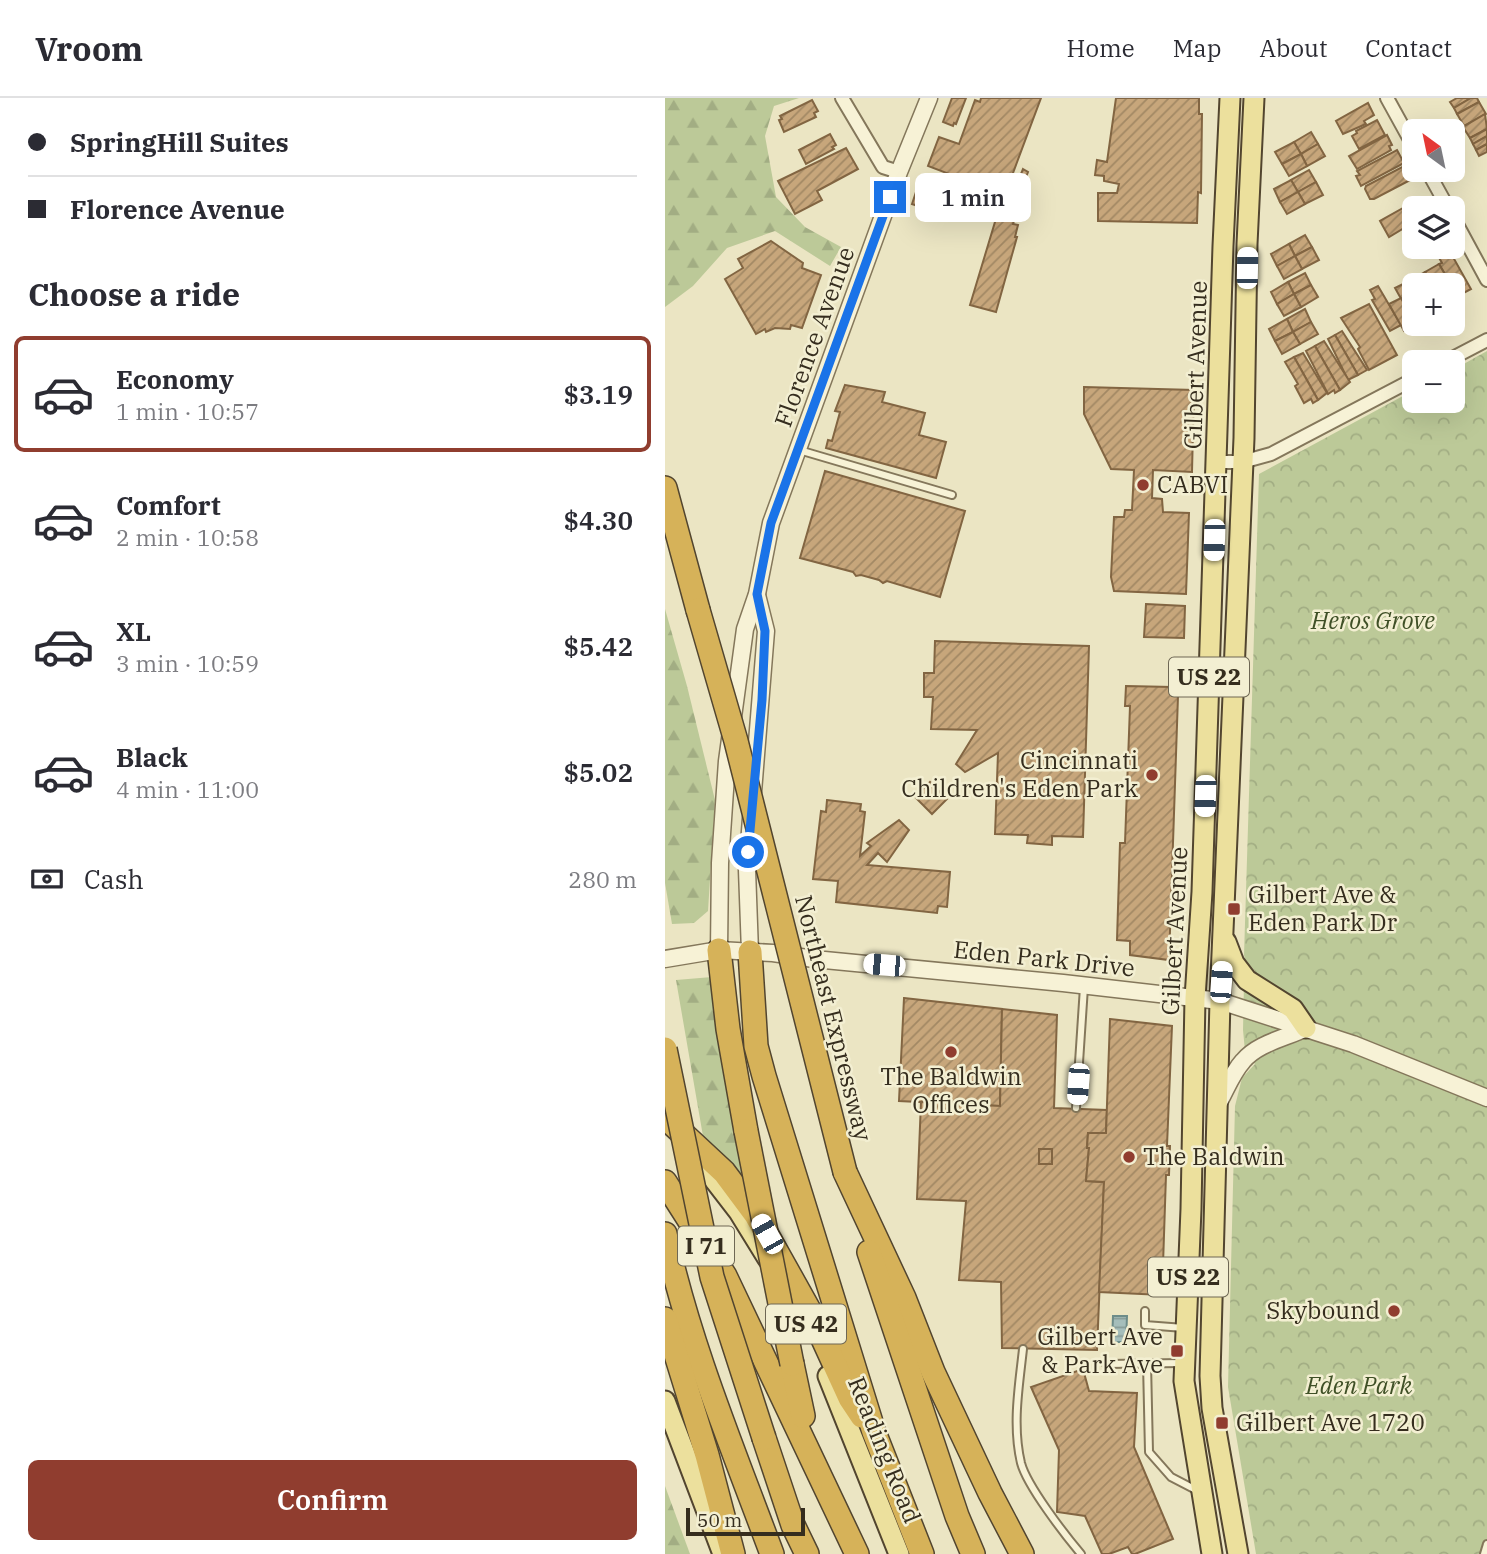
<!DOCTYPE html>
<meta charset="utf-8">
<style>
:root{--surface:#fff;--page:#f7f7f7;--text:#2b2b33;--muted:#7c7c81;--line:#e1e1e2;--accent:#903d2f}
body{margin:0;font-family:"IBM Plex Serif",serif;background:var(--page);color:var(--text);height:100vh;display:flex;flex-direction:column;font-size:26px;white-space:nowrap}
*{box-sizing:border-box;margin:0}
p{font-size:23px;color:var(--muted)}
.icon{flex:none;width:38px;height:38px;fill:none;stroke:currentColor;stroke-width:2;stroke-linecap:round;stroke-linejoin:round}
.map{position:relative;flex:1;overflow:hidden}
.side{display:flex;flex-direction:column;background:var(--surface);width:665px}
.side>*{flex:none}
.top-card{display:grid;align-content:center;height:154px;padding:0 28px;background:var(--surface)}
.needle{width:46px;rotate:327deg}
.controls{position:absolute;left:737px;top:21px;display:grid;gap:14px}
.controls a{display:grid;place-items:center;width:63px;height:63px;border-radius:10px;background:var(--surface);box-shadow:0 7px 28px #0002;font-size:35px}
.scale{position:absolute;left:21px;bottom:18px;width:119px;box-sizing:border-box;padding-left:7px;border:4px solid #352d1e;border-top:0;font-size:19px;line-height:24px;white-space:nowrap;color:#352d1e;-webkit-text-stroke:5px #f3efd2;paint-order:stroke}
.end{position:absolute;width:32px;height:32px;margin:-16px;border:9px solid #1a73e8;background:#fff;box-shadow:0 0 0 4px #fff}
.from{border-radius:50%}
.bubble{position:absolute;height:49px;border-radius:10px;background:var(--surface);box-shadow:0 7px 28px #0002;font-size:23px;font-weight:600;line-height:49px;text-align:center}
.car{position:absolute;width:21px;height:42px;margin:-21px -10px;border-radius:9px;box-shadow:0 0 5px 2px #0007;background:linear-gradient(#fff 24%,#345 0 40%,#fff 0 76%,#345 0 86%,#fff 0)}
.top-card b{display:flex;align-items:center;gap:24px;height:66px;font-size:26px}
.top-card b+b{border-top:2px solid var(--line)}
.top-card i{width:18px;height:18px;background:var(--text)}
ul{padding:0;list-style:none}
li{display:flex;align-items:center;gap:21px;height:116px;margin:0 14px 10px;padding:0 14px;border:4px solid transparent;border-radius:10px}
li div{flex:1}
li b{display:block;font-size:26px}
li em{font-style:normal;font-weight:600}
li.on{border-color:var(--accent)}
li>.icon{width:63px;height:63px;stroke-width:1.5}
h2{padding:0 28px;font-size:32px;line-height:84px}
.pay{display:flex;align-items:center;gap:18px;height:77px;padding:0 28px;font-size:26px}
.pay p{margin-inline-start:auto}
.cta{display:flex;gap:14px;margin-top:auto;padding:14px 28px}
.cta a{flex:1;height:80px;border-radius:10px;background:var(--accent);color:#fff;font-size:28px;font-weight:600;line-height:80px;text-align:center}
header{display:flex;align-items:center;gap:42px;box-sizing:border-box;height:98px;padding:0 35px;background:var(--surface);border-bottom:2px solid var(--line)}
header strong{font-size:33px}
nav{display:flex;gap:38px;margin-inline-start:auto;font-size:24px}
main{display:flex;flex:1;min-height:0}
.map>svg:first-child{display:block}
.forest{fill:url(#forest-firs)}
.park{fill:url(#park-crowns)}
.water{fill:url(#water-rules);stroke:#6d8c89;stroke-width:2}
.building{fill:url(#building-hatch);stroke:#826542;stroke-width:2}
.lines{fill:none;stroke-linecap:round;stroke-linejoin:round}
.service-casing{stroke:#84775b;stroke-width:10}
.minor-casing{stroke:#84775b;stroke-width:16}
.tertiary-casing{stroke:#84775b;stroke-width:19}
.primary-casing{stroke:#52452f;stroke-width:23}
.motorway-casing{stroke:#52452f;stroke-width:26}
.service{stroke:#f7f2d6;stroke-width:6}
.minor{stroke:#f7f2d6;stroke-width:12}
.tertiary{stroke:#f7f2d6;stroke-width:16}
.primary{stroke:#ece09d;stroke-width:19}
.motorway{stroke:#d6b259;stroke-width:23}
.motorway-bridge-casing{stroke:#52452f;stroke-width:26;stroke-linecap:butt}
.motorway-bridge{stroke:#d6b259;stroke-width:23}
.route{stroke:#1a73e8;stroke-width:9}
.poi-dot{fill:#903d2f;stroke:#f3efd2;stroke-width:2.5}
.labels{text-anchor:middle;stroke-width:5;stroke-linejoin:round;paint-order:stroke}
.shield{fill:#f3efd2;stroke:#6e6754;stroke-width:2}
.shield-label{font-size:23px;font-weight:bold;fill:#352d1e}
.street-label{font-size:24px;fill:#352d1e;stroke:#f3efd2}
.poi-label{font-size:24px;fill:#352d1e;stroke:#f3efd2;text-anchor:start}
.park-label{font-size:24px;font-style:italic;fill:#3f5026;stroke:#f3efd2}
</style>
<header>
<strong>Vroom</strong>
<nav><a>Home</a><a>Map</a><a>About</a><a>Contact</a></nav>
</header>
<main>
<section class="side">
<div class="top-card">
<b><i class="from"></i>SpringHill Suites</b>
<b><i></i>Florence Avenue</b>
</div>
<h2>Choose a ride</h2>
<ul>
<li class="on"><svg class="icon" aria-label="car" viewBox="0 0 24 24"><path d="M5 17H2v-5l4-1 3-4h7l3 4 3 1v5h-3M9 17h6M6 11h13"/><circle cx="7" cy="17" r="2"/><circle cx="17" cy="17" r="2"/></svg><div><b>Economy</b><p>1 min · 10:57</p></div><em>$3.19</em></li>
<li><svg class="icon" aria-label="car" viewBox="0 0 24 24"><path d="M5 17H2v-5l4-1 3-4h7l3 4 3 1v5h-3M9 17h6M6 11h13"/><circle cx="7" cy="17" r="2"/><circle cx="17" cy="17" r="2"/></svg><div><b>Comfort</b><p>2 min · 10:58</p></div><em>$4.30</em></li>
<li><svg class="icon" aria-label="car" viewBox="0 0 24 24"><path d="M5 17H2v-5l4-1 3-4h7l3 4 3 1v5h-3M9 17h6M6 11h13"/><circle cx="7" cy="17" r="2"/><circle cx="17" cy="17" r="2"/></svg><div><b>XL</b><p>3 min · 10:59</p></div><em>$5.42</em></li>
<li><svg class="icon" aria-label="car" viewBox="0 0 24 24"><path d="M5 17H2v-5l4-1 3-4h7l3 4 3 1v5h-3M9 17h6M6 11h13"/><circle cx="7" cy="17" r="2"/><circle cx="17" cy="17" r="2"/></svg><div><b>Black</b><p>4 min · 11:00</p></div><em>$5.02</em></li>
</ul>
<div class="pay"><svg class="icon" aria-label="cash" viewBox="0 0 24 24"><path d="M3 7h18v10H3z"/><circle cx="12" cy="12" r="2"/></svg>Cash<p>280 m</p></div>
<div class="cta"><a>Confirm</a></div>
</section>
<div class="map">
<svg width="822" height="1456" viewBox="0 0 822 1456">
<defs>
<pattern id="forest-firs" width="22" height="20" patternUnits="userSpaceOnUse" patternTransform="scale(1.75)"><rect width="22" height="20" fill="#bcc998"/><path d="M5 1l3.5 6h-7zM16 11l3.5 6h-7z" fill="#a2ad83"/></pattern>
<pattern id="park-crowns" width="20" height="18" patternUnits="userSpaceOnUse" patternTransform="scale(1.75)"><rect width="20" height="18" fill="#bcc998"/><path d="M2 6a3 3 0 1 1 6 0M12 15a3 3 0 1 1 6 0" fill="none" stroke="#a2ad83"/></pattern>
<pattern id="water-rules" width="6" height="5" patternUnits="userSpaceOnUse" patternTransform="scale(1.75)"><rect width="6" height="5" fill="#a5bebb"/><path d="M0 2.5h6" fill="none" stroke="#879b97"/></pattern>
<pattern id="building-hatch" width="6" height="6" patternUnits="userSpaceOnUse" patternTransform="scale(1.75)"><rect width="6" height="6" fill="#c7a67b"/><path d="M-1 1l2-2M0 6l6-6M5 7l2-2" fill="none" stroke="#a28864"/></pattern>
</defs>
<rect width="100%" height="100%" fill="#ebe5c3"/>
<!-- forest -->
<g class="forest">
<path d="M0,0H134L109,8L100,38L111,99L140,129L176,149L165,168L110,133L62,150L28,188L0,209Z"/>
<path d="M0,511L22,588L50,702L43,813L29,825L7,826L0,785Z"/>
<path d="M47,879L50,890L47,896L82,1093L39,1044L11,882Z"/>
<path d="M0,1388L25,1456H0Z"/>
</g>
<!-- park -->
<path class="park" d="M822,253V1456H591L563,1289L570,1008L577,980L590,966L580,953L578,932L579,885L590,873L581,865L579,857L594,376L749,292V303H788V272Z"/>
<!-- water -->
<path class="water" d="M448,1218H462L461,1244H447Z"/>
<!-- building -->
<g class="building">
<path d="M287,0H301L291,26L289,25L288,28L278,24Z"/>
<path d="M316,0H376L339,99L355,104L348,126L353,127L350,139H352L331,214L305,207L336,104L306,92L308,85L263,68L274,39L294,46L310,2L315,4Z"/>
<path d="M451,0H534V16H537L536,95L533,94L532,125L433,123V95H452L454,86L439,83V78L430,77L432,62L442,64Z"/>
<path d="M792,0H806L789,10L785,4Z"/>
<path d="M806,0H812L814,4L792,16L789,10Z"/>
<path d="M147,2L153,13L149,15L151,19L119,34L114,22L117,21L115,18Z"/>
<path d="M814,4L821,16L799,28L792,16Z"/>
<path d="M703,5L709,17L699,23L701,26L678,36L671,23Z"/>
<path d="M820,16L822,31L805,40L798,29Z"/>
<path d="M712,22L720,37L694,51L687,38L692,35L691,33Z"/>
<path d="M822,31V38L808,46L805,40Z"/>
<path d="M646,34L653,46L636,56L629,44Z"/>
<path d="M165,36L171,47L167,49L169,51L141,66L134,52Z"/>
<path d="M722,37L727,47L724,48L726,52L692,71L684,58Z"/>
<path d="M822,38V46L811,52L808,46Z"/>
<path d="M629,44L636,56L617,66L610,54Z"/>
<path d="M653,46L660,58L642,68L636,56Z"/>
<path d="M822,46V54L814,58L811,52Z"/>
<path d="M181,50L193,71L152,93L157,102L130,116L113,83Z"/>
<path d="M732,52L739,65L696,88L691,78L695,77L692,73Z"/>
<path d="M636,56L642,68L624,78L617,66Z"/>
<path d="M741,67L749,80L709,101H705L700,91L701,88Z"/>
<path d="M358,71L363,74L355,95L349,93Z"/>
<path d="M644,72L651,84L633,94L626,82Z"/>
<path d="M626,82L633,94L615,104L609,91Z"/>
<path d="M651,84L658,97L640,106L633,94Z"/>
<path d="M254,85L263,88L256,109L247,106Z"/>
<path d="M633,94L640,106L622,116L615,104Z"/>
<path d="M754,101L759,110H749V124L724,139L715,123Z"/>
<path d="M640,137L647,149L630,158L624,146Z"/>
<path d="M106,143L138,165L137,170L156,177L137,230L126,227L125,231L110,230L101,234L100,231L91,236L60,181L78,170L73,161Z"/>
<path d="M624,146L630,158L612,168L606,156Z"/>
<path d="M647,149L654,162L637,171L630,158Z"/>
<path d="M781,152L786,160L788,159L806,191L793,198L774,166L777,165L772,156Z"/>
<path d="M630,158L637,171L619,181L612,168Z"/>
<path d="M774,166L786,187H768L760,174Z"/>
<path d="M760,174L768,187H751L748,181Z"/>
<path d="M640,175L646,187L629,196L623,184Z"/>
<path d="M748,181L751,187H749L748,222L730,190Z"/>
<path d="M623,184L629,196L612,206L606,194Z"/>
<path d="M646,187L653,199L636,209L629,196Z"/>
<path d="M713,188L736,227L725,233L707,202L710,201L705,192Z"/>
<path d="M629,196L636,209L619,218L612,206Z"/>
<path d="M736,200L749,224L744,227L746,230L739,233L724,206Z"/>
<path d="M704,206L732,257L704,272L693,251L695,249L676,220Z"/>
<path d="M640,211L646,224L628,234L622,221Z"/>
<path d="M622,221L628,234L610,243L604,231Z"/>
<path d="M646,224L653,236L635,246L628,234Z"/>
<path d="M677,233L702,272L693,277L670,237Z"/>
<path d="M628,234L635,246L617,256L610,243Z"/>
<path d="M670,237L693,277L683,282L663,241Z"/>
<path d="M659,243L685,284L675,292L650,248Z"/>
<path d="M650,248L675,292L670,295L669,292L663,296L641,253Z"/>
<path d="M638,255L662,295L653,302L629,259Z"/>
<path d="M629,259L653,302L648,305L646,301L639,305L630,288L633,286L620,264Z"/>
<path d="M180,287L220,294L217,304L260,315L254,337L281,344L271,380L161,350L163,342L167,343L175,314L170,313Z"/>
<path d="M419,289L529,292L527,374L488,372L487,400L497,401L498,414L524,415L521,496L449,493L446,479L449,419H459L460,412H467L469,372L446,371L419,316Z"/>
<path d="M160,373L300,413L275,499L222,483L218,485L214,482L196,477L191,478L188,474L135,460Z"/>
<path d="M481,506L520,508L519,540L479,539Z"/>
<path d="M270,543L424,548L418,739L387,738V747L362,745L363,737L330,736L333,655L300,674L291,666L312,632L266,631L268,599H259V575H269Z"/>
<path d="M461,588L507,589V598H513L504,862L465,857V843L452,842L455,745H460L465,608H460Z"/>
<path d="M265,684L282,701L267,716L250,699Z"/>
<path d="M162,702L196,706L195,713L200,714L195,758L206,748L202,745L234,722L244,732L222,764L213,755L202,767L285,774L282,809L273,808L272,815L171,804L173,783L148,781L156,713L161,714Z"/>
<path d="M239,900L337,911L335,1008L234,1003Z"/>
<path d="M337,911L392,917L389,1010L442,1012L441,1035H423L422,1050H424L421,1083L439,1084L432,1252L337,1250L336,1184L294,1182L301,1103L252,1101L256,1004L335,1008Z"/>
<path d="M445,921L507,928L502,1048H505L504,1077H501L497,1197L434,1194L439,1084L421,1083L424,1050H422L423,1035H441Z"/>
<rect x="374" y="1051" width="13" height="15"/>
<path d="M418,1271L424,1293L472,1295L469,1349L508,1441L470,1456H467L463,1449L444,1456H437L420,1418L392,1414L394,1352L366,1289Z"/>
</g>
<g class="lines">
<defs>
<g id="service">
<path d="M134,352L287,397"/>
<path d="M411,1010L419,889"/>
<path d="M480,1213V1227L519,1230"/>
<path d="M358,1251C354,1288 347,1327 356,1365C362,1388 400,1437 416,1456"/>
<path d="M482,1265L484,1354L506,1379L533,1393"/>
<path d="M441,1266L518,1265"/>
<path d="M819,1456L822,1446"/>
</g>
<g id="minor">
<path d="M177,0L218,69L234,74"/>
<path d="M722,0L749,49"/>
<path d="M762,72L783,110"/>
<path d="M788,119L822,182"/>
<path d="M780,264L822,242"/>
<path d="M552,364H577L606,356L749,281"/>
</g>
<g id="tertiary">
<path d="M88,694L101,533L92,497"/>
<path d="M54,852L55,765L62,663L80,531L92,496L106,425L234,74L264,0"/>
<path d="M85,854L82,772L86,720"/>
<path d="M0,861L54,852L108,855L149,861L398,885L555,903L688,946L822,1000"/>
<path d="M553,1006C561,992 567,975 578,963C593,945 621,940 641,930"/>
</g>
<g id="primary">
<path d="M561,844L569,865L582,882L628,911L641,930"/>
<path d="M30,1057L74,1114L103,1161"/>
<path d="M163,1278L234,1456"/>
<path d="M0,1303L58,1456"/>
<path d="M547,1456L519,1283L526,1111L530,900L537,794L558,148L565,0"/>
<path d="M573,1456L547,1310L545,1278L555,903L579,340L582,146L589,0"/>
</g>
<g id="motorway">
<path d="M0,390L33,512"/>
<path d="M54,852L63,931L81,1033"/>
<path d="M85,854L91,948L99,978L209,1334L257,1456"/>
<path d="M2,1021L59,1074L91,1117L148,1219L185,1300L197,1318"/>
<path d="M180,1074L239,1200L268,1274L325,1395L357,1456"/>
<path d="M0,1084L60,1178L192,1456"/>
<path d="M0,1136C24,1246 68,1351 107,1456"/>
<path d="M204,1154L292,1418L308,1456"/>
<path d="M0,1221L42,1357L68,1456"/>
<path d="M127,1266L138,1318"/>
<path d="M99,1340L128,1427L142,1456"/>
</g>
</defs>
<!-- service casing -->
<use href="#service" class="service-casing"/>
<!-- minor casing -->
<use href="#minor" class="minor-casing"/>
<!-- tertiary casing -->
<use href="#tertiary" class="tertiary-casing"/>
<!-- primary casing -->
<use href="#primary" class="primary-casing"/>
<!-- motorway casing -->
<use href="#motorway" class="motorway-casing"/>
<!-- service -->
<use href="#service" class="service"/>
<!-- minor -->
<use href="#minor" class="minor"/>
<!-- tertiary -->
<use href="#tertiary" class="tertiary"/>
<!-- primary -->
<use href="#primary" class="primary"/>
<!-- motorway -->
<use href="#motorway" class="motorway"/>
<defs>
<g id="motorway-bridge">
<path d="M33,512L71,643L180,1074"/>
<path d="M0,951L47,1179L99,1340"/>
<path d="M81,1033L127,1266"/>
</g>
</defs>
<!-- motorway-bridge casing -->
<use href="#motorway-bridge" class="motorway-bridge-casing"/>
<!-- motorway-bridge -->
<use href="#motorway-bridge" class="motorway-bridge"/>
</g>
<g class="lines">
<!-- route -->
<path class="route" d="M83,754L97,602L100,533L92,496L106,425L225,99"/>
</g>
<!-- markers -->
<g class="poi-dot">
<circle cx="478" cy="387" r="7"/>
<circle cx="487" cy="677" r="7"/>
<rect x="562" y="804" width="14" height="14" rx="3.5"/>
<circle cx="286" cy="954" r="7"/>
<circle cx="464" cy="1059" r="7"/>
<circle cx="729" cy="1213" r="7"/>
<rect x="505" y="1246" width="14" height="14" rx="3.5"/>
<rect x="550" y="1318" width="14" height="14" rx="3.5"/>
</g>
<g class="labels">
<!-- shield labels -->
<g class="shield">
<rect x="504" y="559.5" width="80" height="39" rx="5"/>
<rect x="13" y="1128.5" width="56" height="39" rx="5"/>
<rect x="483" y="1159.5" width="80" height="39" rx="5"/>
<rect x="101" y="1206.5" width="80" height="39" rx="5"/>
</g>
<g class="shield-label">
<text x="544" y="587">US 22</text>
<text x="41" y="1156">I 71</text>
<text x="523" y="1187">US 22</text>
<text x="141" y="1234">US 42</text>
</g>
<!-- street labels -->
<g class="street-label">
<text transform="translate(150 239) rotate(-70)" y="8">Florence Avenue</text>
<text transform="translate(531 267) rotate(-88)" y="8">Gilbert Avenue</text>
<text transform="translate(510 833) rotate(-87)" y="8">Gilbert Avenue</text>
<text transform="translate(379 861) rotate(6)" y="8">Eden Park Drive</text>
<text transform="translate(168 920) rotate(76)" y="8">Northeast Expressway</text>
<text transform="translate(219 1352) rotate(68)" y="8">Reading Road</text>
</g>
<!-- poi labels -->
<g class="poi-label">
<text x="492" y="395">CABVI</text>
<text x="473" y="671" text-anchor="end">Cincinnati<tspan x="473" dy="28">Children's Eden Park</tspan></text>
<text x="583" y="805">Gilbert Ave &amp;<tspan x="583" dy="28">Eden Park Dr</tspan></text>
<text x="286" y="987" text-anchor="middle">The Baldwin<tspan x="286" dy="28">Offices</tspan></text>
<text x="478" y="1067">The Baldwin</text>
<text x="715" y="1221" text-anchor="end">Skybound</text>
<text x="498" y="1247" text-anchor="end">Gilbert Ave<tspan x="498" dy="28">&amp; Park Ave</tspan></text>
<text x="571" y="1333">Gilbert Ave 1720</text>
</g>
<!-- park labels -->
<g class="park-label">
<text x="708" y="531">Heros Grove</text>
<text x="694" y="1296">Eden Park</text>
</g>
</g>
</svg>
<div class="controls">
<a><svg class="needle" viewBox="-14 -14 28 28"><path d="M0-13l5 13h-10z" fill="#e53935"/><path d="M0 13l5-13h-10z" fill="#7c7c81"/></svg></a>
<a><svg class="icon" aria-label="layers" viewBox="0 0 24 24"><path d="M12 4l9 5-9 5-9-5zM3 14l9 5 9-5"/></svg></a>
<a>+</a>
<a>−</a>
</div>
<div class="scale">50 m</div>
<i class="end from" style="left:83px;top:754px"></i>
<i class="end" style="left:225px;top:99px"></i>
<div class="bubble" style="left:250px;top:75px;width:116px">1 min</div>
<i class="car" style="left:582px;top:170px;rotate:1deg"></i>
<i class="car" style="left:549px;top:442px;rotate:182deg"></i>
<i class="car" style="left:540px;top:698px;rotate:182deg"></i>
<i class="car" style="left:219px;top:867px;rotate:275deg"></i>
<i class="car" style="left:556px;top:884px;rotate:4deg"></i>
<i class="car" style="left:413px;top:986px;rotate:184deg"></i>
<i class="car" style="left:102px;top:1136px;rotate:331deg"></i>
</div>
</main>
